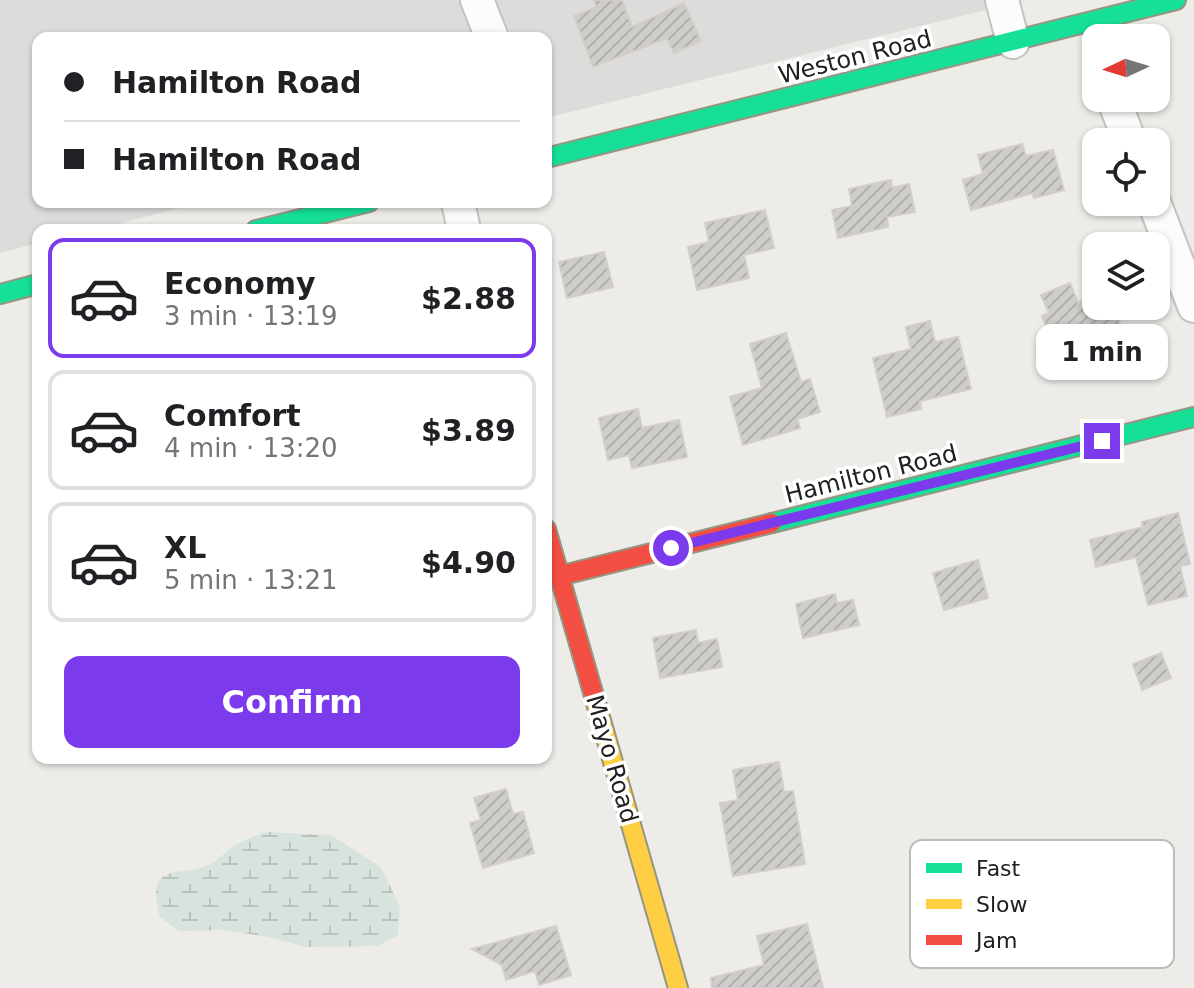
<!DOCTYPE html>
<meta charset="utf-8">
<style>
:root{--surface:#fff;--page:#f6f6f6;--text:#202124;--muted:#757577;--line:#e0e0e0;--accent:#7c3aed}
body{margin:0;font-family:"DejaVu Sans",sans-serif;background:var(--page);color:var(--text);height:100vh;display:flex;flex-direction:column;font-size:30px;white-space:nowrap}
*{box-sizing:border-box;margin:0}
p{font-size:26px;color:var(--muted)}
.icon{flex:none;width:44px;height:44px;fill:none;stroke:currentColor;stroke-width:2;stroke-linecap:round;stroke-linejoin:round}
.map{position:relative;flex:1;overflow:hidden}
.panel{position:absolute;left:32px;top:224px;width:520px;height:540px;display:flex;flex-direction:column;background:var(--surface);border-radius:16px;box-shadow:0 2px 6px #0004}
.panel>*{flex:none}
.hud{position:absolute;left:32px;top:32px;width:520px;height:176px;border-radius:16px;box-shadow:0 2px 6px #0004;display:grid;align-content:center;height:176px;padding:0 32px;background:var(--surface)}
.needle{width:52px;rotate:266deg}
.fabs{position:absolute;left:1082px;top:24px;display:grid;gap:16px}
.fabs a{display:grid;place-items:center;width:88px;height:88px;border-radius:16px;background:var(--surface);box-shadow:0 2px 6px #0004;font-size:40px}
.end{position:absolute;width:36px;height:36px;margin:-18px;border:10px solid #7c3aed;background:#fff;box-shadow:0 0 0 4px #fff}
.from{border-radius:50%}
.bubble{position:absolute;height:56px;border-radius:16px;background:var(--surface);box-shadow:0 2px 6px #0004;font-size:26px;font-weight:600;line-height:56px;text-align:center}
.hud b{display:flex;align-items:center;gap:28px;height:76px;font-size:30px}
.hud b+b{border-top:2px solid var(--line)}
.hud i{width:20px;height:20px;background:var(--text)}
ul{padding:14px 0 0;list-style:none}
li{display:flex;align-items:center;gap:24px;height:120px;margin:0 16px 12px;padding:0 16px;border:4px solid var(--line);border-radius:16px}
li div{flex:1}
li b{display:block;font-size:30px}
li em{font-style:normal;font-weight:600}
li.current{border-color:var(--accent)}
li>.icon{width:72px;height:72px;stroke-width:1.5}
.cta{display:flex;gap:16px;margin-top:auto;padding:16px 32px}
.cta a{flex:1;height:92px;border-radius:16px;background:var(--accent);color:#fff;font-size:32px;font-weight:600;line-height:92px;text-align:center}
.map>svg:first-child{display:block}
.residential{fill:#dddcda}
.wetland{fill:url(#wetland-marsh)}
.building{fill:url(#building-hatch);stroke:#d1cecb;stroke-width:2}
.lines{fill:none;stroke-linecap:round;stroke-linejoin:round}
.street-casing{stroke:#c4c3c1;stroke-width:36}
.fast-casing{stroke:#949683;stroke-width:22}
.slow-casing{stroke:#949683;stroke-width:22}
.jam-casing{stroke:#949683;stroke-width:22}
.street{stroke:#fcfcfc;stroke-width:32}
.fast{stroke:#16e098;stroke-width:18}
.slow{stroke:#ffcf43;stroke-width:18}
.jam{stroke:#f24e42;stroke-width:18}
.route{stroke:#7c3aed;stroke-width:10}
.labels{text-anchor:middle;stroke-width:7;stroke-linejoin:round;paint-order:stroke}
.street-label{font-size:24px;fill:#202020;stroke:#fff}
.key{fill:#fff;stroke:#bcbcbc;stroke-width:2}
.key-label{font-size:22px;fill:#202020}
</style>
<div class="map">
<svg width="1194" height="988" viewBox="0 0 1194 988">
<defs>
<pattern id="wetland-marsh" width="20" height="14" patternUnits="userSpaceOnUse" patternTransform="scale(2)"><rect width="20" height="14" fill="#d8e3dd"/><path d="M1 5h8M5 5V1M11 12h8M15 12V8" fill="none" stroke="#b9c2bd"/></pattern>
<pattern id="building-hatch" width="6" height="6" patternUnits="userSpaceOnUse" patternTransform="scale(2)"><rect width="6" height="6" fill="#cfcdca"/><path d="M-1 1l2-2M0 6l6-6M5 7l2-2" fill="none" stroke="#b1b0ad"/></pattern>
</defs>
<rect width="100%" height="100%" fill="#eeece9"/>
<!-- residential -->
<path class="residential" d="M0,0H1026L546,118V38H38V202H205L92,230H38V243L0,253Z"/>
<!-- wetland -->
<path class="wetland" d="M266,832L331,835L381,867L400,907L398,935L378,946L305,947L269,937L223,930L179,931L160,917C144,857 182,880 212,863C221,858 228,849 237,844C246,839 257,835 266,832Z"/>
<!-- building -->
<g class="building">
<path d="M594,0H622L632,27L684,3L701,41L674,53L667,38L593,67L574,16L596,7Z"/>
<path d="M1022,144L1026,156L1053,150L1064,190L1034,198L1033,193L971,210L963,180L983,174L978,155Z"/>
<path d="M891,180L892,188L909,184L915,212L887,217L888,227L838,238L832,210L852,206L849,189Z"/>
<path d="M765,210L774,248L744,255L749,278L697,290L688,247L709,242L705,223Z"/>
<path d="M604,252L613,287L567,298L559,262Z"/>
<path d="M1070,283L1078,303L1096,295V306H1113L1124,333L1060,358L1042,316L1049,313L1041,295Z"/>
<path d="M930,321L935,342L958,337L971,389L920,401L921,409L887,417L873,358L911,349L906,327Z"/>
<path d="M786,333L801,382L810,379L820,412L797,419L800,428L743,445L730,397L762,388L750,344Z"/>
<path d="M638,409L642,428L679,420L687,457L632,468L629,455L608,460L599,418Z"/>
<path d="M1178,513L1190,564L1180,566L1187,596L1148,605L1136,557L1096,567L1090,540L1143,527L1142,522Z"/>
<path d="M978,560L988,598L944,610L933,573Z"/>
<path d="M835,594L837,603L853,600L859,625L803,638L796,604Z"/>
<path d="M696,630L698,643L717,639L722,667L660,678L653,638Z"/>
<path d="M1161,653L1171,678L1142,690L1133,664Z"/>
<path d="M779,762L784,792L793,791L805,864L733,876L720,803L738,800L733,770Z"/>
<path d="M506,789L513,814L523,812L534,853L483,868L470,823L481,820L474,798Z"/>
<path d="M807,924L823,988H712L711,978L764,965L757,936Z"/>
<path d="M556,926L571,975L539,985L535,971L506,980L502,965L472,949Z"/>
</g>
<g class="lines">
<defs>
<g id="street">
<path d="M477,0L492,38"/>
<path d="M1002,0L1013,42"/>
<path d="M1113,98L1130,142"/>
<path d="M458,202L464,230"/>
<path d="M1154,202L1194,306"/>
</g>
<g id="fast">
<path d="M546,158L1176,0"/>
<path d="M256,230L369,202"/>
<path d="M0,294L38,284"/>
<path d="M772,523L1194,417"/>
</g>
<path id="slow" d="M596,703L678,988"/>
<g id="jam">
<path d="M546,529L596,703"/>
<path d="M559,576L772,523"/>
</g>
</defs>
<!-- street casing -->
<use href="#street" class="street-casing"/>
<!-- fast casing -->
<use href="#fast" class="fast-casing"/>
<!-- slow casing -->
<use href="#slow" class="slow-casing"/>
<!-- jam casing -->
<use href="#jam" class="jam-casing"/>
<!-- street -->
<use href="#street" class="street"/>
<!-- fast -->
<use href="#fast" class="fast"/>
<!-- slow -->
<use href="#slow" class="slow"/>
<!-- jam -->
<use href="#jam" class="jam"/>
</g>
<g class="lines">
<!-- route -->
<path class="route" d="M671,548L1102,441"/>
</g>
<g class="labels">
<!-- street labels -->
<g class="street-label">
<text transform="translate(855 57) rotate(-14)" y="8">Weston Road</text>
<text transform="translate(871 474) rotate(-14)" y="8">Hamilton Road</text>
<text transform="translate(612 759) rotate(74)" y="8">Mayo Road</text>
</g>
</g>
<!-- legend -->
<rect x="910" y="840" width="264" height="128" rx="12" class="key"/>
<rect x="926" y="863" width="36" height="10" fill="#16e098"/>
<rect x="926" y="899" width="36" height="10" fill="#ffcf43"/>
<rect x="926" y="935" width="36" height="10" fill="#f24e42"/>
<g class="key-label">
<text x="976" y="876">Fast</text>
<text x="976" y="912">Slow</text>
<text x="976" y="948">Jam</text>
</g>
</svg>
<div class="fabs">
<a><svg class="needle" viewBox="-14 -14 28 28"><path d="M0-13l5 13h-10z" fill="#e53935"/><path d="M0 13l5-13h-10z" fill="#757577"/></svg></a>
<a><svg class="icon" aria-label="locate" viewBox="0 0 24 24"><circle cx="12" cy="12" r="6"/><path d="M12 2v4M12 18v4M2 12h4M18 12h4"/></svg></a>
<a><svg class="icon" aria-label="layers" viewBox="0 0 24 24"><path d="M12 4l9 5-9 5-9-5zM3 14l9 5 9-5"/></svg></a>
</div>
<i class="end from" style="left:671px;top:548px"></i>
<i class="end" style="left:1102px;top:441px"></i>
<div class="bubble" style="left:1036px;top:324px;width:132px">1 min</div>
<div class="hud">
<b><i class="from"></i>Hamilton Road</b>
<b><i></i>Hamilton Road</b>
</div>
<section class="panel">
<ul>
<li class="current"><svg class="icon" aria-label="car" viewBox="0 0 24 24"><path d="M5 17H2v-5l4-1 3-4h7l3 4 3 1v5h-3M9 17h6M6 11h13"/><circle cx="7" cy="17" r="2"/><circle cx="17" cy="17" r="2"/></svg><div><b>Economy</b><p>3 min · 13:19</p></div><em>$2.88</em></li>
<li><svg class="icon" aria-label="car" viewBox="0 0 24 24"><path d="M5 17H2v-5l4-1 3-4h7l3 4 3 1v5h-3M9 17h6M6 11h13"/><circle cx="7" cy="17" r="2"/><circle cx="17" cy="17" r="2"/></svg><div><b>Comfort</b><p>4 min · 13:20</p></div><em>$3.89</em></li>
<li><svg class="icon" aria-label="car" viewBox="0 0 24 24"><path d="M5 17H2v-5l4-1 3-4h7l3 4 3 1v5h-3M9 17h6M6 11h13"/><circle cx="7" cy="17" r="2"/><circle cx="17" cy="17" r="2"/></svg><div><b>XL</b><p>5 min · 13:21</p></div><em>$4.90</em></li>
</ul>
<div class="cta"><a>Confirm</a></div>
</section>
</div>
